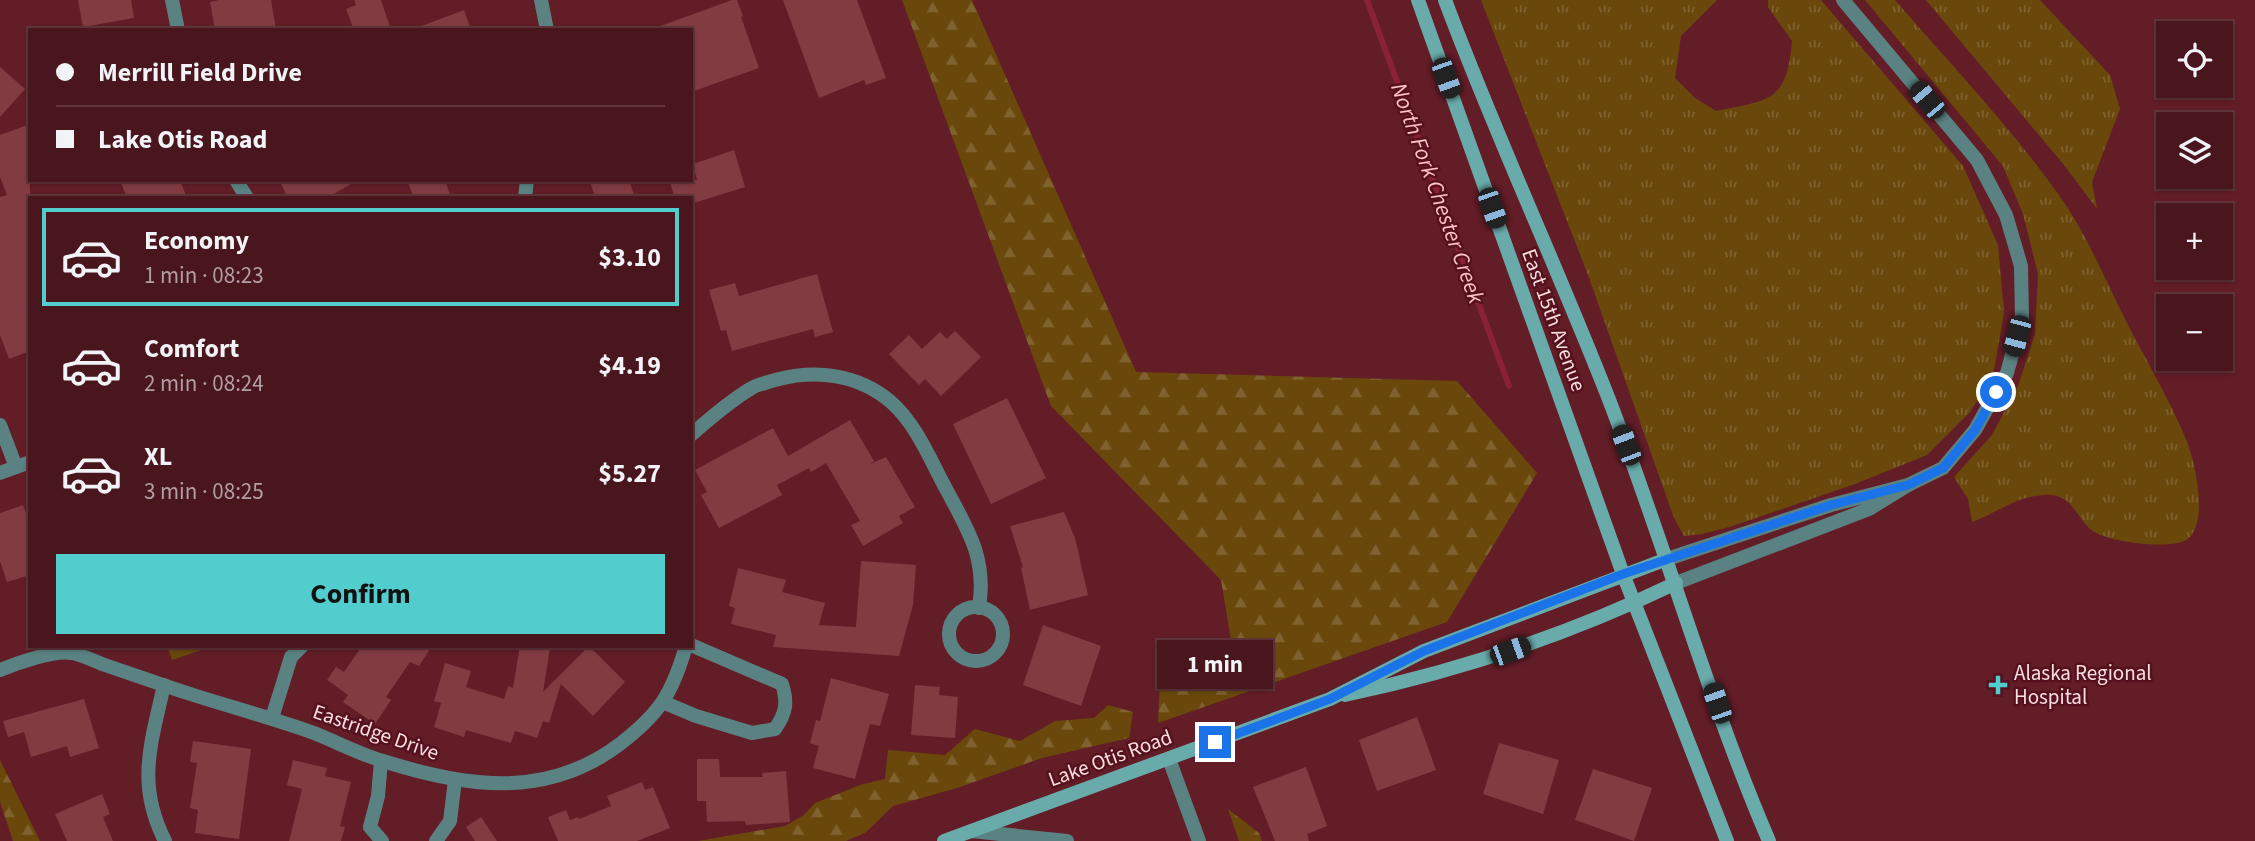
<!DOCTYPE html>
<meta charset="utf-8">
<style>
:root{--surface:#4a161d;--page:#54232a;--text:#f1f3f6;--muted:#b29fa4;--line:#61353b;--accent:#52cdcd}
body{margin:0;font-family:"Source Sans 3",sans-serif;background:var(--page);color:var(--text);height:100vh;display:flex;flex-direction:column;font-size:26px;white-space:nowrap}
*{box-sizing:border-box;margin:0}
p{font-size:23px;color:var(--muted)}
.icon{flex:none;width:38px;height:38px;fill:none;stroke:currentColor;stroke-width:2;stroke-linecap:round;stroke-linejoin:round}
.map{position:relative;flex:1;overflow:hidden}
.details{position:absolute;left:28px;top:196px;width:665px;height:452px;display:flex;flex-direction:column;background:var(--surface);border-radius:0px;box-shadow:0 2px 5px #0004,0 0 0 2px var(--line)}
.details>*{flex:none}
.hud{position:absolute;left:28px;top:28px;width:665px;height:154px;border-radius:0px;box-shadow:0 2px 5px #0004,0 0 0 2px var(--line);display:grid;align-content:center;height:154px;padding:0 28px;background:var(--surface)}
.buttons{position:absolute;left:2156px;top:21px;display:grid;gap:14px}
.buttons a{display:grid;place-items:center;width:77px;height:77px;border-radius:0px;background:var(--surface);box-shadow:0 2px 5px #0004,0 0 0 2px var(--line);font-size:35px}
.end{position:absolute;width:32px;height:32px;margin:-16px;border:9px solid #1a73e8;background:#fff;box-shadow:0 0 0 4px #fff}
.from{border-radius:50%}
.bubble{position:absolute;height:49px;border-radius:0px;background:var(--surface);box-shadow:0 2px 5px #0004,0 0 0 2px var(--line);font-size:23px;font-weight:700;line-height:49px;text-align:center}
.car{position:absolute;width:21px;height:42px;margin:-21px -10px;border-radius:9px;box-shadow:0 0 5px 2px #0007;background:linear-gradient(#222 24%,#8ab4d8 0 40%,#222 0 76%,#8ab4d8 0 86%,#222 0)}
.hud b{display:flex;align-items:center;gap:24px;height:66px;font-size:26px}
.hud b+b{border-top:2px solid var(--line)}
.hud i{width:18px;height:18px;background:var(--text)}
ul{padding:12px 0 0;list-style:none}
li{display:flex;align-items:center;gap:21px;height:98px;margin:0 14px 10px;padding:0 14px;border:4px solid transparent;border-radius:0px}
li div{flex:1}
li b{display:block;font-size:26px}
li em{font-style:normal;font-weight:700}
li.active{border-color:var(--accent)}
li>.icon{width:63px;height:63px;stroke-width:1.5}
.primary-button{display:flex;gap:14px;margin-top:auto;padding:14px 28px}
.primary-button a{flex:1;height:80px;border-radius:0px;background:var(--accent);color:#111;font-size:28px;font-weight:700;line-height:80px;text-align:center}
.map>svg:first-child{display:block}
.grass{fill:url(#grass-tufts)}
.forest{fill:url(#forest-firs)}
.pitch{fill:#6a480c}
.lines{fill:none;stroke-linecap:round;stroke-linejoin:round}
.stream{stroke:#8a2134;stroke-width:6}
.building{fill:#833b42}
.street{stroke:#5a8282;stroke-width:14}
.secondary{stroke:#69abab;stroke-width:14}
.route{stroke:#1a73e8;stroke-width:9}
.poi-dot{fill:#52cdcd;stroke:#56111e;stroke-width:2.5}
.labels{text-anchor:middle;stroke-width:5;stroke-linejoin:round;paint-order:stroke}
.street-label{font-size:21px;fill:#f9dedf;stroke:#56111e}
.poi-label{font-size:21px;fill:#f9dedf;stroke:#56111e;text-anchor:start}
.water-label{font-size:23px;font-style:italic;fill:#ffc3c6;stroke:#56111e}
</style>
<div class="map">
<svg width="2255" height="841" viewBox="0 0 2255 841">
<defs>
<pattern id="grass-tufts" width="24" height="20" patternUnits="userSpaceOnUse" patternTransform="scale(1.75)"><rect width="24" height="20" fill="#6a480c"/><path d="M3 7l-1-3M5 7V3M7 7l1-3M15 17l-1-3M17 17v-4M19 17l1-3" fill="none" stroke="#80622f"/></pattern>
<pattern id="forest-firs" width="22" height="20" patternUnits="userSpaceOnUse" patternTransform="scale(1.75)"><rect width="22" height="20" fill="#6a480c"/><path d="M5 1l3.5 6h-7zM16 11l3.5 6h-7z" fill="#80622f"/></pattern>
</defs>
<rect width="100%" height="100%" fill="#621d27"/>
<!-- grass -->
<g class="grass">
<path d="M1481,0H1717L1681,36L1675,78L1695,98L1716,111C1769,100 1787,103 1792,41L1768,7V0H1821L1963,166L1998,245L2004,313L1993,376L1970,412L1927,455L1855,484L1733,526L1702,534L1684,536L1674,518L1588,275Z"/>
<path d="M1865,0H1895C1950,64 2010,126 2059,195C2086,233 2105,279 2126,321C2146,360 2169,399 2186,439C2195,461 2210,525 2186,540C2169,550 2102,542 2089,528C2077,517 2072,496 2051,495C2018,494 2001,511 1972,522L1968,499L1954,477L1992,435L2018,386L2035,334L2038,274L2023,214L2003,166Z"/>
<path d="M1926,0H2040L2110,75L2120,109L2092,182L2097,209L2064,165Z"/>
</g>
<!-- forest -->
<g class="forest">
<path d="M902,0H972L1136,372L1457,381L1537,473L1447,622L1158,723L1162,644L1232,646L1221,580L1051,406Z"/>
<path d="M1108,705L1133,712L1129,738L1042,758L957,788L893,806L865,833L846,841H698L785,826L804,815L815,803L860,785L885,779L888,750L945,755L975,729L1020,741L1055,721L1094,718Z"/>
<path d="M0,760L40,841H13L0,802Z"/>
<path d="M1228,809L1259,833L1262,841H1239Z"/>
</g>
<!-- pitch -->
<path class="pitch" d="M167,646H213L172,660Z"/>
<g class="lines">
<!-- stream -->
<path class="stream" d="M1367,0L1509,386"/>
</g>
<!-- building -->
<g class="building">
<path d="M78,0H131L134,18L83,27Z"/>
<path d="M219,0H271L276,30H215L210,2Z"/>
<path d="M354,0H381L391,30H354L346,9L356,5Z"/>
<path d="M732,0H737L743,16L741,17L759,68L691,92V30H655V28Z"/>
<path d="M783,0H857L886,78L866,85L864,80L819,98Z"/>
<path d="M464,10L471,30H416V28Z"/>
<path d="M0,67L25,89L0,117Z"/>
<path d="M30,124V351L9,359L0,335V197L7,195L0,177V135Z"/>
<path d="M734,150L745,187L691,204V198H675L669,180H697L693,164Z"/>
<path d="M120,180H180L187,198H127Z"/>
<path d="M279,180H358L327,198H288Z"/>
<path d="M407,180H445L451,198H414Z"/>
<path d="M589,180H629L635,198H596Z"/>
<path d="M817,274L833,332L815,337L813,329L732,351L726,330L721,331L709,290L735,283L739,296Z"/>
<path d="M955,331L981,357L941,396L925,379L919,385L889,354L909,335L922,349L940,332L947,339Z"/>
<path d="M1007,398L1046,478L991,504L953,424Z"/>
<path d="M850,420L874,461L870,464L886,457L915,507L899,516L903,523L863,546L851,525L860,521L826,463L811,472L809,468L777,485L782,495L719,528L701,495L707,492L695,470L773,428L788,456Z"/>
<path d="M23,505L30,523V575L7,582L0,561V513Z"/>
<path d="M1064,512L1075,538L1088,595L1030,610L1021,568L1023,567L1010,526Z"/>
<path d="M861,561L916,565L913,605L899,656L773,647L776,635L731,624L735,608L729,606L738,568L786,580L782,592L825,603L819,625L856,627Z"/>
<path d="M1043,625L1101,646L1081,706L1023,685Z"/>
<path d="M362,646H432L419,666L410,662L386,697L391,700L375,724L343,702L348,695L327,680L336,667L344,672Z"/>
<path d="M520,646L550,648L543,692L589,646L625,682L593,716L561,684L549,723L543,721L537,738L515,731L511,743L466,730L464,737L434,727L441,703L434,701L445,663L471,671L466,687L504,699L508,686L513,688Z"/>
<path d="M831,678L889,694L880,726L870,724L855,779L813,768L819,746L810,743L816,720L820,721Z"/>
<path d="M915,685L940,687L939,695L958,697L955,738L911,735Z"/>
<path d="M84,699L99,748L70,757L67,746L31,757L24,732L8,737L3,721Z"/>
<path d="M1417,717L1436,770L1377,791L1359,740Z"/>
<path d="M193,741L251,749L239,839L195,833L198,810L190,808L197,763L190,762Z"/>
<path d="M1499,743L1559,760L1543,814L1483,794Z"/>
<path d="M697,759H719L720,777H763L762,773L786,771L790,822L746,825L745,821L707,822L706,801H697Z"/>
<path d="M293,760L327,768L325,776L351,782L340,826L345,827L341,841H289L302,789L287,785Z"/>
<path d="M1306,767L1327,826L1307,834L1309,841H1275L1253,787Z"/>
<path d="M1593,769L1652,788L1634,841L1575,820Z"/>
<path d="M642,782L645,790L653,787L670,828L637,841H558L548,817L566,810L570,820L578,817L579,819L611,806L607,796Z"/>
<path d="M102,794L110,814L103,817L113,841H67L55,814Z"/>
<path d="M481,817L497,841H475L466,827Z"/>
</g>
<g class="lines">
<!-- street -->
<g class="street">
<path d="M172,0L178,30"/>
<path d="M541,0L547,30"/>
<path d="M1843,0L1977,160L2006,215L2021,266L2022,318L2007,373L1975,430L1943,468L1908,485"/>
<path d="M236,180L247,198"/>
<path d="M525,198L527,180"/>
<path d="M0,425L16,467"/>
<path d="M691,435C709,419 729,402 750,389C757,384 767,383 775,380C816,369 858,374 891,402C916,424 930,459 945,487C968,530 987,558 979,608"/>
<path d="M0,473L30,462"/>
<path d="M1667,559L1831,505L1908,485L1869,509L1676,583"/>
<circle cx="976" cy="634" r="27"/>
<path d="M0,670C17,663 54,650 72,653C82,655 92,660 102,664C125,672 149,680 172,688C219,704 267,716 314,733C337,742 359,754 383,761C465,787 546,800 620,744C660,713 672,694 686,646"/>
<path d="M164,685C151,744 136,784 165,841"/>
<path d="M665,703L696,716L752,733L775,729C786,713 788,703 782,684L691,645"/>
<path d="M272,718L291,657L302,646"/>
<path d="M1169,759L1199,841"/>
<path d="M381,761L378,796L370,827L382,841"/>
<path d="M971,831L1067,841"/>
<path d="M436,841L450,821L455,780"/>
</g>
<!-- secondary -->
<g class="secondary">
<path d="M1418,0L1623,574L1727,841"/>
<path d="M1445,0C1495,134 1556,264 1608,397C1665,544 1707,697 1769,841"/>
<path d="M1345,695C1460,671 1570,634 1676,583"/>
<path d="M944,841L1330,699L1424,651L1667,559"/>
</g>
</g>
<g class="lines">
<!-- route -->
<path class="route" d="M1215,742L1330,699L1424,651L1623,574L1831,505L1908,485L1943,468L1975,430L1996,392"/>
</g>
<!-- markers -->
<path class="poi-dot" d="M1994.5 674.5h7v7h7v7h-7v7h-7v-7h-7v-7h7z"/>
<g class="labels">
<!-- street labels -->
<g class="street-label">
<text transform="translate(1554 320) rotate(70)" y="7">East 15th Avenue</text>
<text transform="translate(376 732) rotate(19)" y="7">Eastridge Drive</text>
<text transform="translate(1110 758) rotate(-20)" y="7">Lake Otis Road</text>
</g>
<!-- poi labels -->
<g class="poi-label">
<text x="2014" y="680">Alaska Regional<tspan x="2014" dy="24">Hospital</tspan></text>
</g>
<!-- water labels -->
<g class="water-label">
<text transform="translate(1438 193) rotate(70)" y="8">North Fork Chester Creek</text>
</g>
</g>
</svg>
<div class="buttons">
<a><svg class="icon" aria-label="locate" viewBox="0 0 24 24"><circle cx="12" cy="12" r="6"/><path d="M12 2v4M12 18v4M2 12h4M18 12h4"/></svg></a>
<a><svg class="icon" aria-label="layers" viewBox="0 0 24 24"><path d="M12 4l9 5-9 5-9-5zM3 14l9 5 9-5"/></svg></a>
<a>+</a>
<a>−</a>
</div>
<i class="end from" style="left:1996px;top:392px"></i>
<i class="end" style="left:1215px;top:742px"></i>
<div class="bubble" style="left:1157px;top:640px;width:116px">1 min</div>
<i class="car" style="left:1446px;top:78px;rotate:160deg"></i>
<i class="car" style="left:1927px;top:100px;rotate:320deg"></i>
<i class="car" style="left:1492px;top:208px;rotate:161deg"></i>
<i class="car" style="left:2017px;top:336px;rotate:195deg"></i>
<i class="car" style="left:1626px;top:445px;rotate:339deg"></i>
<i class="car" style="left:1510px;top:651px;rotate:70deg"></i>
<i class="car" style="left:1717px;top:703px;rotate:341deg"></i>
<div class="hud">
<b><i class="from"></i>Merrill Field Drive</b>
<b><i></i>Lake Otis Road</b>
</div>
<section class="details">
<ul>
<li class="active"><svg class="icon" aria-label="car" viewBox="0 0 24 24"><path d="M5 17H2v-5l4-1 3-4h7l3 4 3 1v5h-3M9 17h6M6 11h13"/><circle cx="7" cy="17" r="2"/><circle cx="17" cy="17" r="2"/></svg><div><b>Economy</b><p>1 min · 08:23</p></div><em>$3.10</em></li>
<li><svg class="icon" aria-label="car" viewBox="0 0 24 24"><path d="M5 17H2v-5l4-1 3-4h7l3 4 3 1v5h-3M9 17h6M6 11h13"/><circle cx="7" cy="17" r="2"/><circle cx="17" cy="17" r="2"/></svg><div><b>Comfort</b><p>2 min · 08:24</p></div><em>$4.19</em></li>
<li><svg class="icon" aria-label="car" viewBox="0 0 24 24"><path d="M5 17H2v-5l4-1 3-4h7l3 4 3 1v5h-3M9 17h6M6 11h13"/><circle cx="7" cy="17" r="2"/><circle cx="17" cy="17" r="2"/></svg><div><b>XL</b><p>3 min · 08:25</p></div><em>$5.27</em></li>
</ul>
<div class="primary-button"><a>Confirm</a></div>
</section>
</div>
